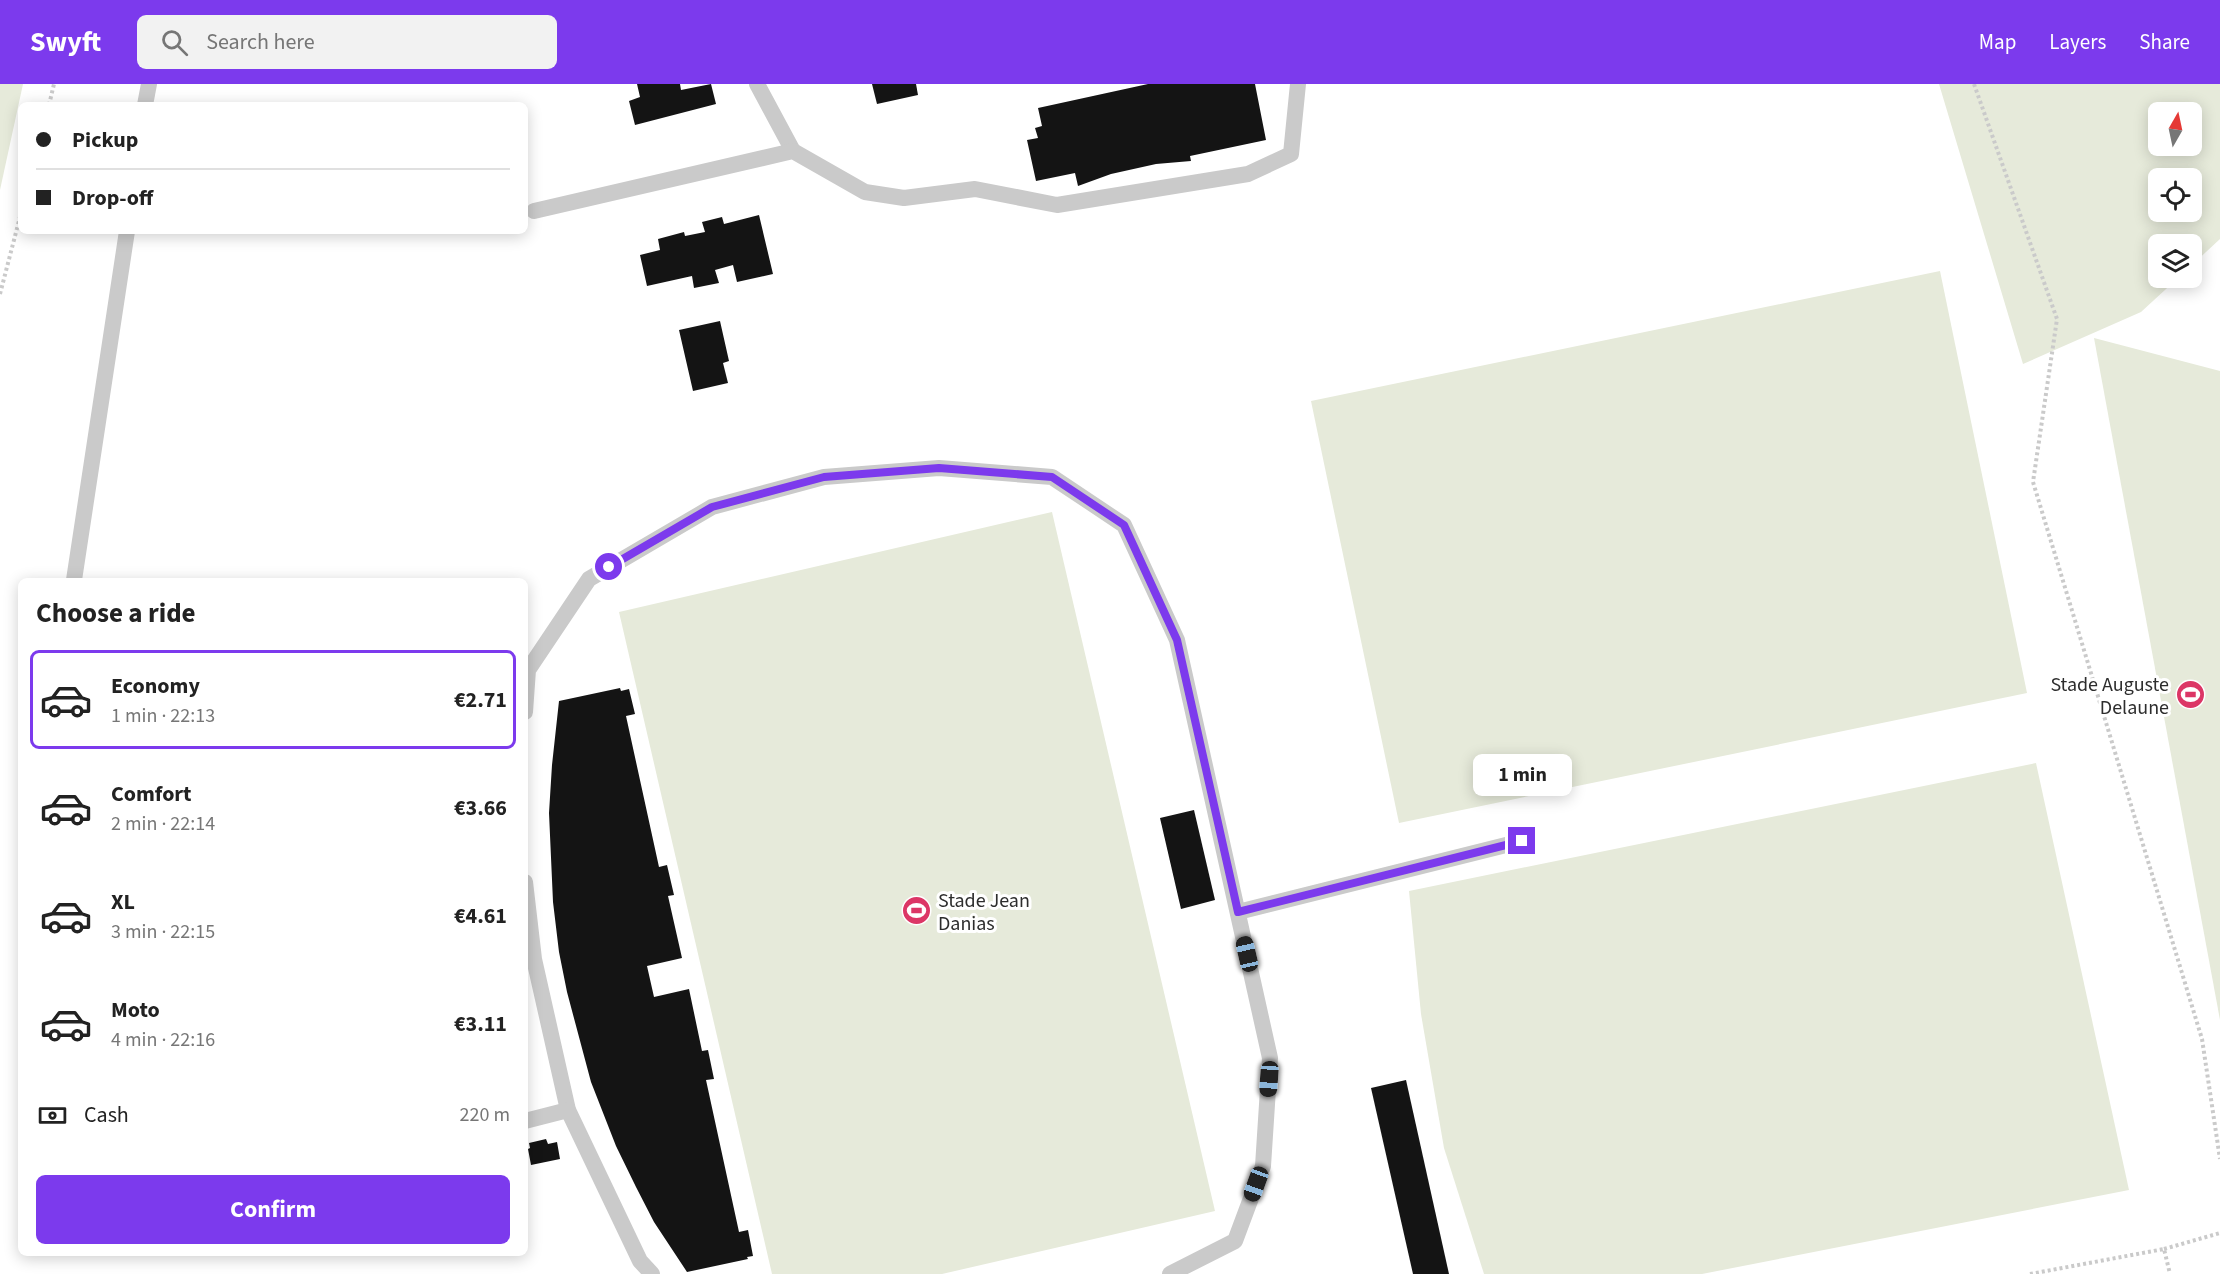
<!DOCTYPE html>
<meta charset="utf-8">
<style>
:root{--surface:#fff;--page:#f2f2f2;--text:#222;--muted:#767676;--line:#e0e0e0;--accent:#7c3aed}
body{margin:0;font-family:"Source Sans 3",sans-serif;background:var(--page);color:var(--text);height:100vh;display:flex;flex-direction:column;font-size:22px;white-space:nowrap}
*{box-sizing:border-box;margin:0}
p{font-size:20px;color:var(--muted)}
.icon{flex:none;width:33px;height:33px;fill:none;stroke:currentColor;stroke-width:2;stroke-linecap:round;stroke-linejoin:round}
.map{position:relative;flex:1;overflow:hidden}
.details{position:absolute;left:18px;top:494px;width:510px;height:678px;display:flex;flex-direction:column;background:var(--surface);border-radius:9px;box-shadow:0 3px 15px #0003}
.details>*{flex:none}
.hud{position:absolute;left:18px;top:18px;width:510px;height:132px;border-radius:9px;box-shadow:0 3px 15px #0003;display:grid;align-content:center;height:132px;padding:0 18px;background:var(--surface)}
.needle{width:39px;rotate:9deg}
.fabs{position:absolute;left:2148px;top:18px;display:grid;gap:12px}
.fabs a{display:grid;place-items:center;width:54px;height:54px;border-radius:9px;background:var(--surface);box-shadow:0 3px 15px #0003;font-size:30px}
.end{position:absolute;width:27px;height:27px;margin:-14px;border:8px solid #7c3aed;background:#fff;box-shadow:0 0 0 3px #fff}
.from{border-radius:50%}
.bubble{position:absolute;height:42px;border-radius:9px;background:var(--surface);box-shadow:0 3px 15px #0003;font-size:20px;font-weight:700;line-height:42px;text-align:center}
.car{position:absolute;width:18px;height:36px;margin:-18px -9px;border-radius:8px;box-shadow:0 0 4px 2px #0007;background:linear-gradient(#222 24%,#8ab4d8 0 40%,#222 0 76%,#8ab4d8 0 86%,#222 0)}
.hud b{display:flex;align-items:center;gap:21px;height:57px;font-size:22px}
.hud b+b{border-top:2px solid var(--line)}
.hud i{width:15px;height:15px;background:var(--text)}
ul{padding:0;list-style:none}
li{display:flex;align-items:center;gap:18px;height:99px;margin:0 12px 9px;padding:0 6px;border:3px solid transparent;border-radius:9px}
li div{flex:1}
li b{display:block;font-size:22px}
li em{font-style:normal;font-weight:700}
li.selected{border-color:var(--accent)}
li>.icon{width:54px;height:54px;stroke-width:1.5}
h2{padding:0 18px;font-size:27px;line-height:72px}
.pay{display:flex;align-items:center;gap:15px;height:66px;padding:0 18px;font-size:22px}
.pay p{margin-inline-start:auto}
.cta{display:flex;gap:12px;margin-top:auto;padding:12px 18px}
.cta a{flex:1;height:69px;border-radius:9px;background:var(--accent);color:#fff;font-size:24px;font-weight:700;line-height:69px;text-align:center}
header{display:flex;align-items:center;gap:36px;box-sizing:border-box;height:84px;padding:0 30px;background:var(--accent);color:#fff}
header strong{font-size:28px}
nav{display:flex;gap:33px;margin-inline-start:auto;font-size:21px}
.search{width:420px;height:54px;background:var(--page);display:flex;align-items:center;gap:15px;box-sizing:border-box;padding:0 21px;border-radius:9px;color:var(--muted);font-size:22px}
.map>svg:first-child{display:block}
.green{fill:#e6eada;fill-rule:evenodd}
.building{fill:#141414}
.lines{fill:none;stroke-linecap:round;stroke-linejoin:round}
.path{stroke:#cacaca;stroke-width:4;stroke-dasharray:3 3;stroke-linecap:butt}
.lane{stroke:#cacaca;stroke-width:16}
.route{stroke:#7c3aed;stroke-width:8}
.labels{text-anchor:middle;stroke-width:6;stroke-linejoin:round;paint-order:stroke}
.poi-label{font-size:20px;fill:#2d2d2d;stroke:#fff;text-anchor:end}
</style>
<header>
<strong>Swyft</strong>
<div class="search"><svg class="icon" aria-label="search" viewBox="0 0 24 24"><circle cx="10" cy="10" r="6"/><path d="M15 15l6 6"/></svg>Search here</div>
<nav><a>Map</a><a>Layers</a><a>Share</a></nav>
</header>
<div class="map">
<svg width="2220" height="1190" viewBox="0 0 2220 1190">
<rect width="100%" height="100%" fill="#fff"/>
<!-- green -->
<g class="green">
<path d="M0,0H23L0,106Z"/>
<path d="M1939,0H2220V155L2192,181V160H2158V194H2178L2141,228L2023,280ZM2192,28V62H2158V28ZM2158,94H2192V128H2158Z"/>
<path d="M1940,187L2027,609L1399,739L1311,317Z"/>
<path d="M2094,254L2220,287V936Z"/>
<path d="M1052,428L1215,1127L942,1190H772L619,528Z"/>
<path d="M2036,679L2129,1106L1702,1190H1484L1444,1064L1421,930L1409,807Z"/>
</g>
<!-- building -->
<g class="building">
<path d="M637,0H680L681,6L711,0L716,20L635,41L629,17L640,13Z"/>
<path d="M872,0H916L918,11L877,20Z"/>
<path d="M1148,0H1255L1266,56L1190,72L1191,77L1156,80L1111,90L1078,102L1075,89L1036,97L1027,56L1038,54L1035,44L1042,42L1038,24Z"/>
<path d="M759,131L773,190L737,198L733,181L715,186L719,199L694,204L692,192L647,202L640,171L660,166L658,155L684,148L685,152L705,148L702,138L722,133L724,140Z"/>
<path d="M720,237L729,277L723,279L728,299L693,307L679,246Z"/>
<path d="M620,604L621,607L629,605L635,630L626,632L659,783L667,781L674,811L668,812L682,874L647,882L654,913L689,905L702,967L708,966L714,995L706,996L739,1148L748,1146L753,1172L747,1173L748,1175L687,1188L654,1138L636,1103L616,1062L591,998L567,908L559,868L553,818L549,729L552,681L559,617Z"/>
<path d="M1194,726L1215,816L1181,825L1160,734Z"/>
<path d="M1406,996L1449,1190H1413L1371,1004Z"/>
<path d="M546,1055L548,1060L557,1058L560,1075L531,1081L528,1065L530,1064L529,1059Z"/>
</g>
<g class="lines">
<!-- path -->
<g class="path">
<path d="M1974,0L2057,235L2033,398L2202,955L2220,1075"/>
<path d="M49,21L54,0"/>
<path d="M0,210L21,129"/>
<path d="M2164,1165L2220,1149"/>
<path d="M2030,1190L2164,1165L2170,1190"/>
</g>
<!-- lane -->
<g class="lane">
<path d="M757,0L793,67"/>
<path d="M145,21L149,0"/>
<path d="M534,127L793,67L865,108L904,114L975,105L1057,121L1248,90L1291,70L1298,0"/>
<path d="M74,496L127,147"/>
<path d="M525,628L528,586L589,495L712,423L824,393L939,384L1052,393L1124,441L1177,556L1270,974L1263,1082L1235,1157L1170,1190"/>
<path d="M525,798L534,875L568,1026L640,1177L652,1190"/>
<path d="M1238,828L1522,757"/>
<path d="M525,1037L568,1026"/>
</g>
</g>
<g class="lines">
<!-- route -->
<path class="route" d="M609,483L712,423L824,393L939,384L1052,393L1124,441L1177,556L1238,828L1522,757"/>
</g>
<!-- icons -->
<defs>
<symbol id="stadium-disc" viewBox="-11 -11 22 22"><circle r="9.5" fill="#dc3666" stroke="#fff"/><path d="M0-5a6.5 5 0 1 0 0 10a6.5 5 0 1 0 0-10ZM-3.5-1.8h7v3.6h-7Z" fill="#fff"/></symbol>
</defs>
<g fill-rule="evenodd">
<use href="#stadium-disc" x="2174" y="594" width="33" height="33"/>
<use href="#stadium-disc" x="900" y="810" width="33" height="33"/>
</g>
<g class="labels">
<!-- poi labels -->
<g class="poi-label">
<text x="2169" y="607">Stade Auguste<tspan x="2169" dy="23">Delaune</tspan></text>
<text x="938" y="823" text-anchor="start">Stade Jean<tspan x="938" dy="23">Danias</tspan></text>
</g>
</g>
</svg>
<div class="fabs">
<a><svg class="needle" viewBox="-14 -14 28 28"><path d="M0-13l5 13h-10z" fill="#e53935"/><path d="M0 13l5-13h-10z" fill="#767676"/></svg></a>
<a><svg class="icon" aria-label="locate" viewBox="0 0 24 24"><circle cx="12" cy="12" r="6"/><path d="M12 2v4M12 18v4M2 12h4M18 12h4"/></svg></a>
<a><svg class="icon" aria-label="layers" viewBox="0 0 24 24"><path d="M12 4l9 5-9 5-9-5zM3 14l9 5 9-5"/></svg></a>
</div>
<i class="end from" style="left:609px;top:483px"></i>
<i class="end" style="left:1522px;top:757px"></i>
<div class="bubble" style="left:1473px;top:670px;width:99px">1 min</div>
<i class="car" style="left:1247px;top:870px;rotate:347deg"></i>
<i class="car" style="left:1269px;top:995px;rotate:184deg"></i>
<i class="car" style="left:1256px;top:1100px;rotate:200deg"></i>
<div class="hud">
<b><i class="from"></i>Pickup</b>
<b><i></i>Drop-off</b>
</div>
<section class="details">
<h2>Choose a ride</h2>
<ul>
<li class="selected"><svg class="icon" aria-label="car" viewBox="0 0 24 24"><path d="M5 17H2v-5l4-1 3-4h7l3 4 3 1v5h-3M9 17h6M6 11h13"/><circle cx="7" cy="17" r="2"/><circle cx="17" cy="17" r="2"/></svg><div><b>Economy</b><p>1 min · 22:13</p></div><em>€2.71</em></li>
<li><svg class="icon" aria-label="car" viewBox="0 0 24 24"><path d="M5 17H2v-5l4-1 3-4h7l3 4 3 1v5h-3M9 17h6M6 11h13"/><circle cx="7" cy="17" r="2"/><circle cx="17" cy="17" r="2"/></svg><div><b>Comfort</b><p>2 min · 22:14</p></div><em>€3.66</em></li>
<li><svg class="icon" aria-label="car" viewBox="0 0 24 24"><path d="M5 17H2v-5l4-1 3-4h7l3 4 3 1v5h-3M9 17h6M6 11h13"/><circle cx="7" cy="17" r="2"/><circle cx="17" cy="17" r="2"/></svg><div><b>XL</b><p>3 min · 22:15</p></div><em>€4.61</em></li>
<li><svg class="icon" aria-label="car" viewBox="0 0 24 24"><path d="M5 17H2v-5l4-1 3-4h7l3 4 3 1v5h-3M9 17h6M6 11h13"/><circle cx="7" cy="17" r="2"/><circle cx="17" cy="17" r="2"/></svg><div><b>Moto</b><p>4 min · 22:16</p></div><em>€3.11</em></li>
</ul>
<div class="pay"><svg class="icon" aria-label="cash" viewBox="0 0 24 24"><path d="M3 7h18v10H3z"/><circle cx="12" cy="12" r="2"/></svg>Cash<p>220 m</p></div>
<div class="cta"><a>Confirm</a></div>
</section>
</div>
